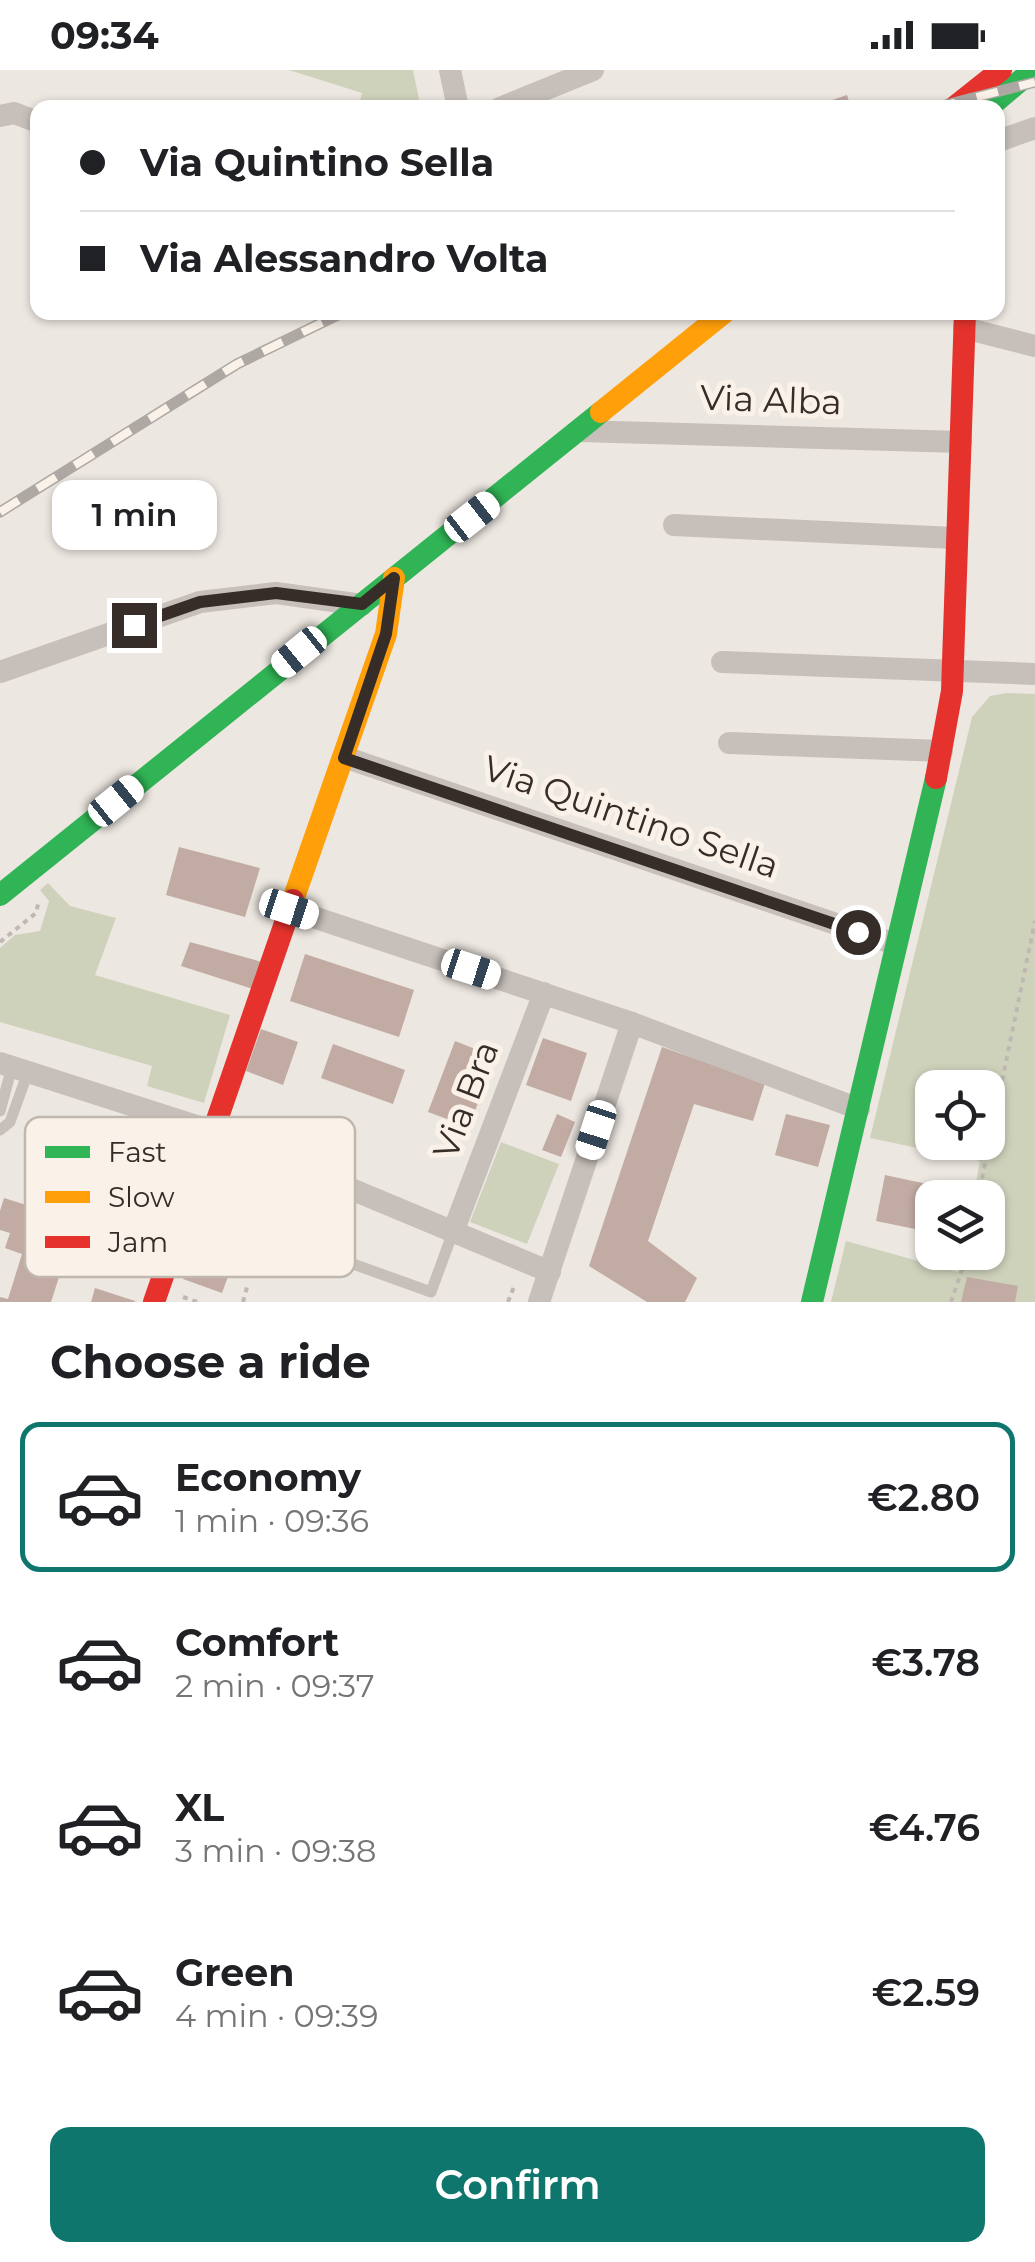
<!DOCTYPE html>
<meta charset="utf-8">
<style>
:root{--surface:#fff;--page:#f2f2f2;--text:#202124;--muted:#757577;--line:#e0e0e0;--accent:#0f766e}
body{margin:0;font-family:Montserrat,sans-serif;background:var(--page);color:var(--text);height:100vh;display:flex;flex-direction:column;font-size:38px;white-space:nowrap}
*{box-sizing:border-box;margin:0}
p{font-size:32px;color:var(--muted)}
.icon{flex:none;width:55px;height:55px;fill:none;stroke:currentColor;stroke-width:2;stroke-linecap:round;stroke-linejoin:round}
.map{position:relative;height:1232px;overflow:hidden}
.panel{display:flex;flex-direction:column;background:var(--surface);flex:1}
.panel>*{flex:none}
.banner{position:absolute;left:30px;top:30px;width:975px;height:220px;border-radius:20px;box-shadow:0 2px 8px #0004;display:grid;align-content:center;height:220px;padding:0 50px;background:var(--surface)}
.controls{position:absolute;left:915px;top:1000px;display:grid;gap:20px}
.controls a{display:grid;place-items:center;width:90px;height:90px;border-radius:20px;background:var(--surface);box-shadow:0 2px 8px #0004;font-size:50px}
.end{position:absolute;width:45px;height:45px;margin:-22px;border:12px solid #372d28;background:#fff;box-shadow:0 0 0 5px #fff}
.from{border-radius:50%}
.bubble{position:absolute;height:70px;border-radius:20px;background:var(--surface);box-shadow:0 2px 8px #0004;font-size:32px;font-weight:600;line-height:70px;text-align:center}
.car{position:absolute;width:30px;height:60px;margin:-30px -15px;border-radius:12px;box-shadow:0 0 8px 2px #0007;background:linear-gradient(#fff 24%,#345 0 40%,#fff 0 76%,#345 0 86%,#fff 0)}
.banner b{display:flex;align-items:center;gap:35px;height:95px;font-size:38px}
.banner b+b{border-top:2px solid var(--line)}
.banner i{width:25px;height:25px;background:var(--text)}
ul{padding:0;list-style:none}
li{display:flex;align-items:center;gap:30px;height:150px;margin:0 20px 15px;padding:0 30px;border:5px solid transparent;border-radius:20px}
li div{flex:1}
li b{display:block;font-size:38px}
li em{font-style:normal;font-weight:600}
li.on{border-color:var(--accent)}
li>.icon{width:90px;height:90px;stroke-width:1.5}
h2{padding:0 50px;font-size:45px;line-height:120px}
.primary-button{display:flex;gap:20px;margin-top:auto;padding:20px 50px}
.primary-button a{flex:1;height:115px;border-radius:20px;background:var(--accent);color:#fff;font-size:40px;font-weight:600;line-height:115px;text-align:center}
.status{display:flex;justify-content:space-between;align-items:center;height:70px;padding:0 50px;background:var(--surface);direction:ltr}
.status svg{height:28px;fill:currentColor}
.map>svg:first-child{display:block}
.green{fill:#cfd2bb;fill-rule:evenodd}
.building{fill:#c1aba3}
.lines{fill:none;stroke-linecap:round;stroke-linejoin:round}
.path{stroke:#bfb8b2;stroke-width:4;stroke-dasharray:5 5;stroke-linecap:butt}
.lane{stroke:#c6bfba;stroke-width:11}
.street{stroke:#c6bfba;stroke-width:22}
.fast{stroke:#30b455;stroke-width:22}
.slow{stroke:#ff9f0a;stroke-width:22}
.jam{stroke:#e5322d;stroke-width:22}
.rail-casing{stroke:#aea8a4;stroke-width:11}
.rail{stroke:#faf2e9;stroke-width:8;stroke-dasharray:22;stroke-linecap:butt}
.route{stroke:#372d28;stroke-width:12}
.labels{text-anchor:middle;stroke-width:10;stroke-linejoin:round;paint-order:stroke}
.street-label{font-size:35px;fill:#372d28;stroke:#faf2e9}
.key{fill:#faf2e9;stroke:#c0b7af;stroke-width:2.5}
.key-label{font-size:28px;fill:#372d28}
</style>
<div class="status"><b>09:34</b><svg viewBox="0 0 49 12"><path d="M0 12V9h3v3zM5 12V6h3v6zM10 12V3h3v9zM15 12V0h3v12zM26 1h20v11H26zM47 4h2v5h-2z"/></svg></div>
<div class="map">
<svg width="1035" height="1232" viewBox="0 0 1035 1232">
<rect width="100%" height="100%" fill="#ede7e1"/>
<!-- green -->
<g class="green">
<path d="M289,0H413L420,34L416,37H358L362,23Z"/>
<path d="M1007,623L1035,624V1232H831L846,1171L958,1202L962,1183L988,1182V1128L973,1127L980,1091L870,1068L972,647L990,626ZM932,1018H988V1072H932Z"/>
<path d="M48,813L70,836L116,848L95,905L230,945L204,1033L147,1016L152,996L0,952V878L15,865L40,861L49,831L40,820Z"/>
<path d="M501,1072L559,1094L527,1174L470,1152Z"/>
</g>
<!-- building -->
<g class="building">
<path d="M847,25L851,38H811V37Z"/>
<path d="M179,777L260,798L245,847L166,825Z"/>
<path d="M190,872L262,892L253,919L181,896Z"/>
<path d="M305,884L414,920L399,967L290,931Z"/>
<path d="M261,959L298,972L283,1015L246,1001Z"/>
<path d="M543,968L587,983L571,1031L526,1015Z"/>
<path d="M455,971L495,987L469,1057L428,1042Z"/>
<path d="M333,974L405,1000L393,1034L321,1008Z"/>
<path d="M662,977L765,1013L753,1051L694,1034L648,1171L697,1208L685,1232H647L589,1196Z"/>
<path d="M557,1044L575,1052L561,1087L542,1080Z"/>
<path d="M786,1044L830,1055L818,1097L775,1085Z"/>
<path d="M885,1105L941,1117L939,1128H932V1149L918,1146L915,1159L876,1151Z"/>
<path d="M4,1128L77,1151L51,1232H0V1227L8,1229L22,1184L5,1178L10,1163L0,1160V1141Z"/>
<path d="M196,1175L234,1190L222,1223L183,1209Z"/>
<path d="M967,1207L1018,1216L1015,1232H961Z"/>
<path d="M95,1218L135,1231V1232H91Z"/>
</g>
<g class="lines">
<!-- path -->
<g class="path">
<path d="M0,872L36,843L39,830"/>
<path d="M978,1128L1035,851"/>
<path d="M183,1227L197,1232"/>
<path d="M243,1232L247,1217"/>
<path d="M508,1232L515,1214"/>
<path d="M951,1232L968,1182"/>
</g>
<!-- lane -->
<g class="lane">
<path d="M0,1041L12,997"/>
<path d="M0,1060L10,1052L28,1002"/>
<path d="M267,1163L431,1222L453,1162"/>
<path d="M253,1201L292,1094"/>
</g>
<!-- street -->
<g class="street">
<path d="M450,0L458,38"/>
<path d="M500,38L593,0"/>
<path d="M0,46L14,43L38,52"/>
<path d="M998,71L1035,58"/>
<path d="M964,258L1035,276"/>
<path d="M579,361L961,372"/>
<path d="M674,455L955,468"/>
<path d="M722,592L1035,604"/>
<path d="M0,602L200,532L276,523L362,535"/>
<path d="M729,673L942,681"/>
<path d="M344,687L895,874"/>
<path d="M289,839L632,953L859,1039"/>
<path d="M0,993L212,1061L550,1202"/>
<path d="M453,1162L544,923"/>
<path d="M539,1232L632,953"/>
</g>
<!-- fast -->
<g class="fast">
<path d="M988,38L1033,0"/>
<path d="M0,825L601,342"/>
<path d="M812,1232L936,708"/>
</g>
<!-- slow -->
<g class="slow">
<path d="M601,342L725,242"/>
<path d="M293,830L386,564L394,508"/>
</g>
<!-- jam -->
<g class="jam">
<path d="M953,38L1001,0"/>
<path d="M936,708L952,621L965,242"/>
<path d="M154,1232L293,830"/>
</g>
<defs>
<g id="rail">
<path d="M934,38L1035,12"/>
<path d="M0,442L237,294L344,242"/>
</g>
</defs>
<!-- rail casing -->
<use href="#rail" class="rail-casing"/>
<!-- rail -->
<use href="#rail" class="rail"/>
</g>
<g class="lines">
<!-- route -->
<path class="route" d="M134,555L200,532L276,523L362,534L394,508L386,564L344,688L858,862"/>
</g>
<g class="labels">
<!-- street labels -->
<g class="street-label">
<text transform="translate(771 330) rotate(2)" y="12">Via Alba</text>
<text transform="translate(631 747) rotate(19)" y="12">Via Quintino Sella</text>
<text transform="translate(466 1030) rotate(-69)" y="12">Via Bra</text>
</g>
</g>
<!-- legend -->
<rect x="25" y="1047" width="330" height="160" rx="15" class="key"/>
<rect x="45" y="1076" width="45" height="12" fill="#30b455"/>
<rect x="45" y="1121" width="45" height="12" fill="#ff9f0a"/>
<rect x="45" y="1166" width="45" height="12" fill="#e5322d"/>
<g class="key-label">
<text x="108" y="1092">Fast</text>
<text x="108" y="1137">Slow</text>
<text x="108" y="1182">Jam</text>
</g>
</svg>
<div class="controls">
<a><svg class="icon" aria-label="locate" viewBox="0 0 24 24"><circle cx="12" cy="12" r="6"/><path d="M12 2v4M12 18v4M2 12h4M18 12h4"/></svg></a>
<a><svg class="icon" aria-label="layers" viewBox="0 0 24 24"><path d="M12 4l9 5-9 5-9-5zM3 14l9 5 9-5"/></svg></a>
</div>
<i class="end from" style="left:858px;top:862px"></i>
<i class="end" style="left:134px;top:555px"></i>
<div class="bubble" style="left:52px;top:410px;width:165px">1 min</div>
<i class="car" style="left:472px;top:447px;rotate:52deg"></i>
<i class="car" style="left:299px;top:582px;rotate:231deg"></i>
<i class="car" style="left:116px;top:731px;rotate:51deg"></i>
<i class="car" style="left:289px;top:839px;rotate:108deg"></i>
<i class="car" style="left:471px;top:899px;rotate:108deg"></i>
<i class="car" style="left:596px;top:1060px;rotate:198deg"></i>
<div class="banner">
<b><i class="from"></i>Via Quintino Sella</b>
<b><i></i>Via Alessandro Volta</b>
</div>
</div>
<section class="panel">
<h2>Choose a ride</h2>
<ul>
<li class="on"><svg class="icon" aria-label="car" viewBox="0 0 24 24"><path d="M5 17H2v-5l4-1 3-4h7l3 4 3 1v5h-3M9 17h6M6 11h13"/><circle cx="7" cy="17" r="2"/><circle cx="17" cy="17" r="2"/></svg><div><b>Economy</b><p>1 min · 09:36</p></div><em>€2.80</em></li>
<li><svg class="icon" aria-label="car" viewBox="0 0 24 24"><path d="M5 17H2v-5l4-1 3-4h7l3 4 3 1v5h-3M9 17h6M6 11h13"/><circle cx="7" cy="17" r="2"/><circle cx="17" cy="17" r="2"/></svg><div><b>Comfort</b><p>2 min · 09:37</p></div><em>€3.78</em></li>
<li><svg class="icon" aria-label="car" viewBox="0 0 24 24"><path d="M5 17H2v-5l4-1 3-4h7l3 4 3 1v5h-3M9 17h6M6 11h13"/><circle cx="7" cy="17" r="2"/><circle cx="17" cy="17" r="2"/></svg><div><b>XL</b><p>3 min · 09:38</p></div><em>€4.76</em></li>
<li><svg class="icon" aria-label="car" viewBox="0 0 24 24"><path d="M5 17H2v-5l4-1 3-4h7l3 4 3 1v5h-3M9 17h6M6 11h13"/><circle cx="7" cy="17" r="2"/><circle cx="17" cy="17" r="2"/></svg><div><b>Green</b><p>4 min · 09:39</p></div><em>€2.59</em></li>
</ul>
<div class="primary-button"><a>Confirm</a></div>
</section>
